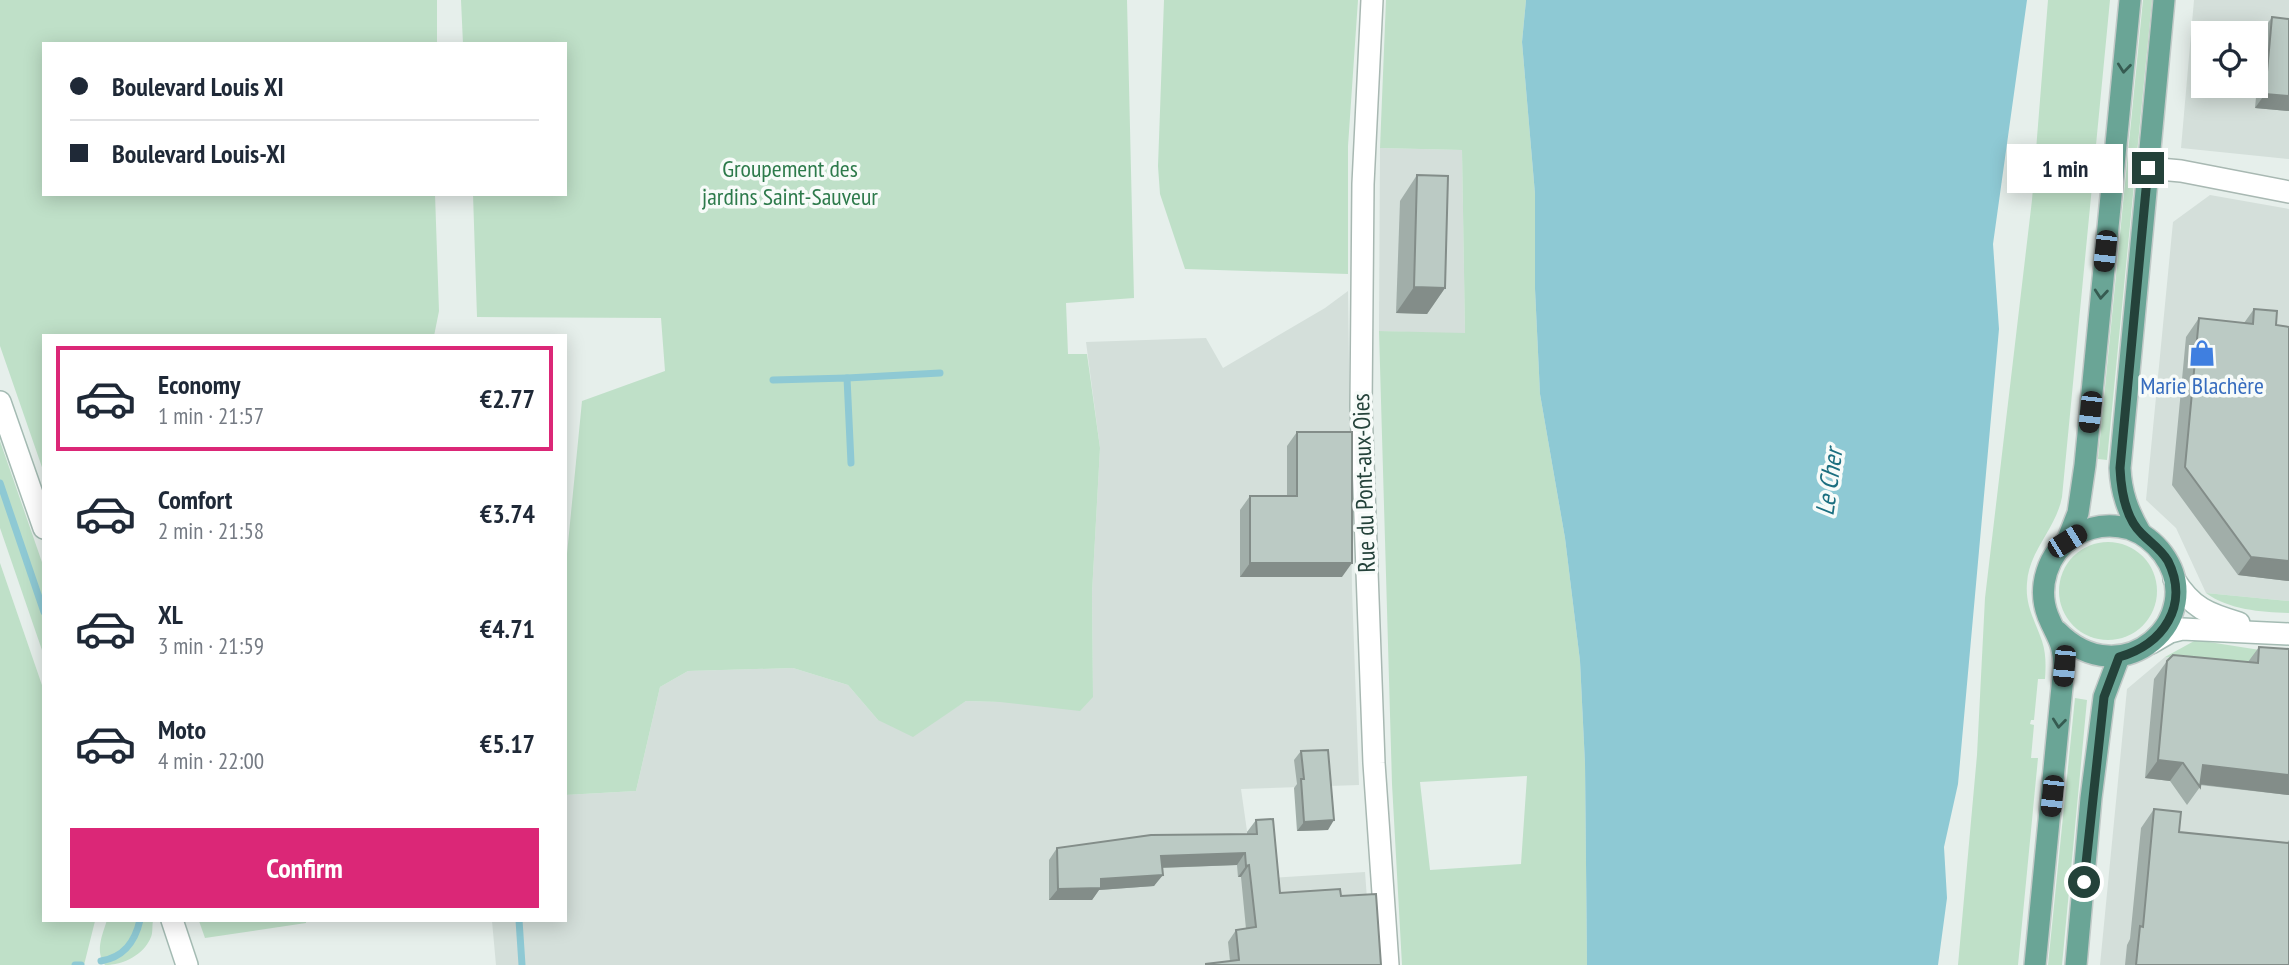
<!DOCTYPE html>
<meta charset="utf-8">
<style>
:root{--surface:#fff;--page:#f2f2f3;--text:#1f2937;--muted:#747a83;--line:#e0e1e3;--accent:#db2777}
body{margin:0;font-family:"PT Sans Narrow",sans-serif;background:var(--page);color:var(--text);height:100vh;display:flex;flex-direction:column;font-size:26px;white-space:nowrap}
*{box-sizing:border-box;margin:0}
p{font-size:23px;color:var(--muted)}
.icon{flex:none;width:38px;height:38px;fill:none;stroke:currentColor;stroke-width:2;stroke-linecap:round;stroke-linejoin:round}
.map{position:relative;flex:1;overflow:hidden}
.details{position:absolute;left:42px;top:334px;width:525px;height:588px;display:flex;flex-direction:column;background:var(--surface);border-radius:0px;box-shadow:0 4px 18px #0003}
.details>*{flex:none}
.guide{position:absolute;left:42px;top:42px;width:525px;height:154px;border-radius:0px;box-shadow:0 4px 18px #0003;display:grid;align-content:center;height:154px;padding:0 28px;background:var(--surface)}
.buttons{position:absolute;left:2191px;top:21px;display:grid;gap:14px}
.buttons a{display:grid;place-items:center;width:77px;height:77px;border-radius:0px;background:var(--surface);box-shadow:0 4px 18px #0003;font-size:35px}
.end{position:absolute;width:32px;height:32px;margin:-16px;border:9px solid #24423a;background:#fff;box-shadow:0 0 0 4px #fff}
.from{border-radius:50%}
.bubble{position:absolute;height:49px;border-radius:0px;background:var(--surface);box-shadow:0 4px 18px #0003;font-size:23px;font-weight:700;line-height:49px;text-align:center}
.car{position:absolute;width:21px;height:42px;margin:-21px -10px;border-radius:9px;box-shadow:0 0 5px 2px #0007;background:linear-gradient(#222 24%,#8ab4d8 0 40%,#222 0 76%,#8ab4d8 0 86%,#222 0)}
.guide b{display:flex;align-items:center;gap:24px;height:66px;font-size:26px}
.guide b+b{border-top:2px solid var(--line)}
.guide i{width:18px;height:18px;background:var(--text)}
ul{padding:12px 0 0;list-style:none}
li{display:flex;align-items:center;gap:21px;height:105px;margin:0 14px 10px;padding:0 14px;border:4px solid transparent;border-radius:0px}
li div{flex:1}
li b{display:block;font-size:26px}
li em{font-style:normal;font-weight:700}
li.on{border-color:var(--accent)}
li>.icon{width:63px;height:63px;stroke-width:1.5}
.cta{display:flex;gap:14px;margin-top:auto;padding:14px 28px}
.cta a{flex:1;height:80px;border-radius:0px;background:var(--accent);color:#fff;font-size:28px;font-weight:700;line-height:80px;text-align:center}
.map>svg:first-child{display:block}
.built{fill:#d4dfda;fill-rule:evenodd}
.green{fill:#bfe0c8;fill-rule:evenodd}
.water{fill:#8ec9d4}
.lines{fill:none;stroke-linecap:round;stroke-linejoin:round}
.stream{stroke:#8ec9d4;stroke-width:7}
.minor-casing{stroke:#a8b8b2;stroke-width:24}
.secondary-casing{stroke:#a4bbb3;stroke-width:24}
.primary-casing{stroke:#c2cac8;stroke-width:24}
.minor{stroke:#fff;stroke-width:21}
.secondary{stroke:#fff;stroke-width:21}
.primary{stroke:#6aa596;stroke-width:21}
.wall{fill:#a1aea9}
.shaded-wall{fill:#838d89}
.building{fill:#bbcac4;stroke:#838d89;stroke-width:2}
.oneway{stroke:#365b51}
.route{stroke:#24423a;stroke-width:9}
.labels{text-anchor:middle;stroke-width:7;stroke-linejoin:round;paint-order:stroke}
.park-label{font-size:24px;fill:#2d7a4b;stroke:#f7fbf9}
.shop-label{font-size:24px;fill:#366cbe;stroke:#f7fbf9}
.street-label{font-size:24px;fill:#24423a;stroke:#f7fbf9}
.water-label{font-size:26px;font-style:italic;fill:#1c6f80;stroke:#f7fbf9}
</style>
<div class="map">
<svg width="2289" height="965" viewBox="0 0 2289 965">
<rect width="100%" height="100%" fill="#e6efeb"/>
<!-- built -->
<g class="built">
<path d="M2194,0H2289V159L2181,148ZM2203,33H2256V86H2203Z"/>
<path d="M1380,148L1462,150L1465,334L1379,331Z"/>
<path d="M2210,195L2289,209V601L2206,593L2176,528L2146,500L2173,222Z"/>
<path d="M1348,291L1352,589L1359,785L1241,789L1247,831H1265L1270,878L1365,872L1372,965H496L492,921L565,920V795L636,791L660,687L688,671L793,668L848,685L878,720L941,717L966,701L1000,702L1093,697L1092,593L1100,448L1086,342L1206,338L1223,368L1325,308Z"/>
<path d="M2165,657L2289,669V965H2100L2127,689Z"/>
</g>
<!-- green -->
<g class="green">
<path d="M0,0H437V44H44V194H435L439,311L434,336H44V473L0,346Z"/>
<path d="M461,0H1127L1134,298L1066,303L1068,354H1087L1100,448L1092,593L1093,697L1080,711L1000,702L966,701L913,737L878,720L848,685L793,668L688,671L660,687L636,791L565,795V574L582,401L665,371L661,318L477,317L473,194H565V44H463Z"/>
<path d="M1164,0H1358L1348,146V274L1185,269L1160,194L1158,166Z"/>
<path d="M1386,0H1526L1522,42L1535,194V289L1540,394L1565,538L1580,661L1585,764L1587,965H1402L1392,784L1379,331L1465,333L1462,150L1380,148ZM1527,776L1521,864L1430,870L1420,782Z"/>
<path d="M2048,0H2110L2062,497C2056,529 2029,550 2027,583C2025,606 2035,620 2042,641C2046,653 2046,666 2045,679H2038L2034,720H2031L2030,724L2034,725L2031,758H2038L2018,965H1958L1977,755L1985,598L2032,200Z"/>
<path d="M2143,0H2152L2107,460L2098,459Z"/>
<path d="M0,441L44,568V656L0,528Z"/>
<circle cx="2108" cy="591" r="49"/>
<path d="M0,563L44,691V920L95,921L84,965H0Z"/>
<path d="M2206,593L2289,601V613C2261,612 2229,610 2206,593Z"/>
<path d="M2196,640L2260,650L2246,665L2165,657Z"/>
<path d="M2075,698L2087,700L2062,965H2048Z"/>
<path d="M107,920L153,921C152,925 153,933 151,937C144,955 123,965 105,965C95,951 102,936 107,920Z"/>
<path d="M306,921V923L205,938L199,921Z"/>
</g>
<!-- water -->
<path class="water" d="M1526,0H2027L1993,244L1999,329L1958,784L1944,847L1947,898L1938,965H1587L1585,764L1580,661L1565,538L1540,394L1535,289V194L1522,42Z"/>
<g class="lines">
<!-- stream -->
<g class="stream">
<path d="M847,378L940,373"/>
<path d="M773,380L847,378L851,463"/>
<path d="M0,483L44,612"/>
<path d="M519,920L522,965"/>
<path d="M101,961C124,957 135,942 140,920"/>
<path d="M75,965H81"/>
</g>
<defs>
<g id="minor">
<path d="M1372,0L1363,184L1361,407L1374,763L1388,965"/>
<path d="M2148,168L2181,171L2289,192"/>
</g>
<g id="secondary">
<path d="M0,402L44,528"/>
<path d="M2174,579C2192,608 2208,614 2239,623"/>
<path d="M2151,643L2170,632L2182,629L2289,634"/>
<path d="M172,920L187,965"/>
</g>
<g id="primary">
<path d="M2140,532C2128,511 2121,493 2120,468L2164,0"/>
<path d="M2067,541L2078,513L2085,465L2130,0"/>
<path d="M2035,965L2064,666C2063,641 2057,638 2048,616C2037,588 2047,553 2074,536C2091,526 2110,523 2130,529C2144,534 2154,542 2163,554C2209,617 2123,698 2057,631"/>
<path d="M2076,965L2091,798L2104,697L2119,657"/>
</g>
</defs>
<!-- minor casing -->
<use href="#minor" class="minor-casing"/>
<!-- secondary casing -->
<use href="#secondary" class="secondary-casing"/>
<!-- primary casing -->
<use href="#primary" class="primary-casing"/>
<!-- minor -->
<use href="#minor" class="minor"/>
<!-- secondary -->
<use href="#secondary" class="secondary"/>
<!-- primary -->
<use href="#primary" class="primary"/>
</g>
<!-- wall -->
<g class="wall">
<path d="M2272,17L2289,111L2255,108L2262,32Z"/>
<path d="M1417,175L1445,288L1427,314L1396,313L1400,201Z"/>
<path d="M2254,309L2276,325L2289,327V581L2238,575L2172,485L2186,337L2199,318L2244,323Z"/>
<path d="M1297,432L1342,577H1240V510L1250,496H1287V446Z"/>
<path d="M2259,647L2289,649V795L2200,785V787L2187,805L2170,781L2145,778L2154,679L2167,661L2248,662Z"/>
<path d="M1301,751L1328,830L1297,831L1294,788L1297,784L1294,760Z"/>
<path d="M2154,809L2179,832L2287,843L2289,840V965H2125L2127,945L2130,939L2141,828Z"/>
<path d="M1256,820L1280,893L1341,896L1381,965H1205L1206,964L1230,961L1228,942L1236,930L1246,929L1241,877H1238L1237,865L1162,868L1154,886L1099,890L1092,900H1049V860L1057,848L1247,834V832Z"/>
</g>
<!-- shaded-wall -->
<g class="shaded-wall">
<path d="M2265,94L2289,96V111L2255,108Z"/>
<path d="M1414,287L1445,288L1427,314L1396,313Z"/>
<path d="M2251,557L2289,561V581L2238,575Z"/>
<path d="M1250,563H1352L1342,577H1240Z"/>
<path d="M2158,760L2183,763L2170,781L2145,778Z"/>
<path d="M2203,765L2289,775V795L2198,784Z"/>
<path d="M1334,820L1328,830L1297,831L1304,822Z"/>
<path d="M1245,853L1237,865L1153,868L1161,856Z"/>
<path d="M1249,865L1241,877H1238L1246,866Z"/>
<path d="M1163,875L1154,886L1099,890L1092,900H1049L1058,889L1101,879Z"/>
</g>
<!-- building -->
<g class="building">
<path d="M2272,17L2289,19V96L2265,94Z"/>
<path d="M1417,175L1448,176L1445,288L1414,287Z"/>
<path d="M2254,309L2277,311L2276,325L2289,327V561L2251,557L2185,467L2199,318L2253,324Z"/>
<path d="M1297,432H1352V563H1250V496H1297Z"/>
<path d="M2259,647L2289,649V775L2203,765L2200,787L2183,763L2158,760L2167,661L2173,655L2258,663Z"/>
<path d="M1328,750L1334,820L1304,822L1301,779H1304L1301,751Z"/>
<path d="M2154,809L2181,812L2179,832L2289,843V965H2136L2140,926L2143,927Z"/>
<path d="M1273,819L1280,893L1340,889L1341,896L1376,894L1381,965H1206V964L1239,960L1236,930L1256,927L1249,865L1246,866L1245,853L1161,856L1163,875L1101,879V888L1058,889L1057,848L1151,835L1257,834L1256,820Z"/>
</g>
<!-- one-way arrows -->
<defs><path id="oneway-chevron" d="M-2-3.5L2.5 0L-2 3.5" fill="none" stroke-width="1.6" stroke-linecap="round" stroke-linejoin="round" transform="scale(1.75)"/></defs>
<g class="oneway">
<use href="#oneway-chevron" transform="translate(2124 68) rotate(96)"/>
<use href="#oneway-chevron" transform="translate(2101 294) rotate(95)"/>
<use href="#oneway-chevron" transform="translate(2059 723) rotate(96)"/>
</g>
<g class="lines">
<!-- route -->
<path class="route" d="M2084,882L2104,697L2119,657C2163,645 2190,605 2168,561C2161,549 2151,543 2142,534C2125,518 2121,490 2120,468L2148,168"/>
</g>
<!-- icons -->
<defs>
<symbol id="shop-bare" viewBox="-9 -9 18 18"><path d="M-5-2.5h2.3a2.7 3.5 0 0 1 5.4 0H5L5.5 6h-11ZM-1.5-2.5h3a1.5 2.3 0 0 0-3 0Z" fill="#3f7fe0" stroke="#f7fbf9" stroke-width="2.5" paint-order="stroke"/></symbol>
</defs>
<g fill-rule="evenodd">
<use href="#shop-bare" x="2183" y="334" width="38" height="38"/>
</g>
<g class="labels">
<!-- park labels -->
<g class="park-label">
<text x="790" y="177">Groupement des<tspan x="790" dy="28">jardins Saint-Sauveur</tspan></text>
</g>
<!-- shop labels -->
<g class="shop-label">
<text x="2202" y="394">Marie Blachère</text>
</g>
<!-- street labels -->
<g class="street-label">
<text transform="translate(1364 483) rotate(-92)" y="8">Rue du Pont-aux-Oies</text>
</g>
<!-- water labels -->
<g class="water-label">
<text transform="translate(1829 482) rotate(-82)" y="9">Le Cher</text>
</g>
</g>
</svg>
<div class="buttons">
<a><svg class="icon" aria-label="locate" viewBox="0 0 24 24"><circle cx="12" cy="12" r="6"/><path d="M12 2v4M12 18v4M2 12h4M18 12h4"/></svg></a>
</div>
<i class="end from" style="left:2084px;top:882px"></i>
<i class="end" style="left:2148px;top:168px"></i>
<div class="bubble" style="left:2007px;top:144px;width:116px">1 min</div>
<i class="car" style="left:2105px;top:251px;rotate:186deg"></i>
<i class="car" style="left:2090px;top:412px;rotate:186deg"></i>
<i class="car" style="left:2067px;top:541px;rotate:58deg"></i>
<i class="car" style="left:2064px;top:666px;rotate:185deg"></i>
<i class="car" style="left:2052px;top:796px;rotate:186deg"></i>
<div class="guide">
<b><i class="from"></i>Boulevard Louis XI</b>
<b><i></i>Boulevard Louis-XI</b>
</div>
<section class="details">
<ul>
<li class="on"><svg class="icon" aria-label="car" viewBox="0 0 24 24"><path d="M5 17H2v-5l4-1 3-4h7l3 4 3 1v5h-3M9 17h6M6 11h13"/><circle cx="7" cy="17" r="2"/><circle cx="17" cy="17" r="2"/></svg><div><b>Economy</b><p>1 min · 21:57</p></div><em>€2.77</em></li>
<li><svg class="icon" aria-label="car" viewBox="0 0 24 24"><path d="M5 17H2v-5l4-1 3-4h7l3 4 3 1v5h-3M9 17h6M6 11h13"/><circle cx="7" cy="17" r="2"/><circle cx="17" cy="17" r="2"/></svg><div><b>Comfort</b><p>2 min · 21:58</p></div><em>€3.74</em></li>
<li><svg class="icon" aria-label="car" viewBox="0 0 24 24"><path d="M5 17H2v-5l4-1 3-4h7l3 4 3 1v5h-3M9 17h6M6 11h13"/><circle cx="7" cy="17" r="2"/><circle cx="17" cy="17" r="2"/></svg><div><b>XL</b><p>3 min · 21:59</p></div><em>€4.71</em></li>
<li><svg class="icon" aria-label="car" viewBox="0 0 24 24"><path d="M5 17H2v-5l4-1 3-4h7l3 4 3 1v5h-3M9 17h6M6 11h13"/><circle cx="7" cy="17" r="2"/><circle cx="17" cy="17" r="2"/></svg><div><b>Moto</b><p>4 min · 22:00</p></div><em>€5.17</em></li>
</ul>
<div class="cta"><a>Confirm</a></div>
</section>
</div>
